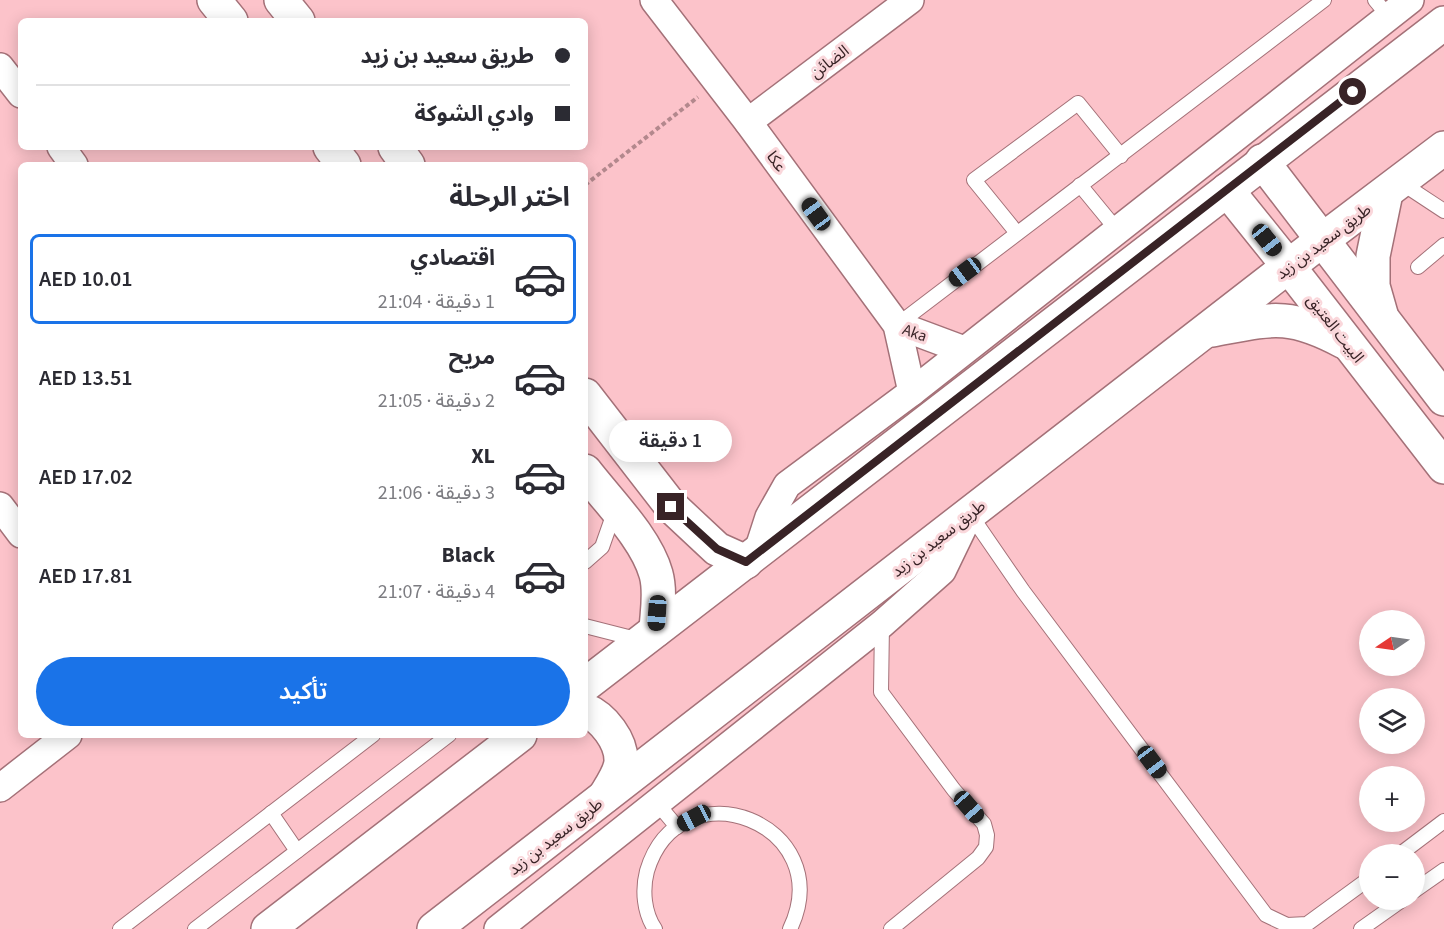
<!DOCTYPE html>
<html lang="ar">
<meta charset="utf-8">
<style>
:root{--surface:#fff;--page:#f7f7f7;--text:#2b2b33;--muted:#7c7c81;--line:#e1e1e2;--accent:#1a73e8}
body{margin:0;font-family:"Source Sans 3","Noto Sans Arabic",sans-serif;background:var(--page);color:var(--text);direction:rtl;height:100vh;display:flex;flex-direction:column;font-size:22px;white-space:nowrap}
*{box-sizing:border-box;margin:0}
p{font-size:20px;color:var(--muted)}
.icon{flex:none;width:33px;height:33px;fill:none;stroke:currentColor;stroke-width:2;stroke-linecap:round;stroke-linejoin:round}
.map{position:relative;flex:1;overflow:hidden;direction:ltr}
.side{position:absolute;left:18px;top:162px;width:570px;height:576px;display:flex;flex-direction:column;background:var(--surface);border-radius:9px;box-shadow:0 3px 15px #0003;direction:rtl}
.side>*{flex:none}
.top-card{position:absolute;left:18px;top:18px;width:570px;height:132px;border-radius:9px;box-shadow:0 3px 15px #0003;direction:rtl;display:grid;align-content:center;height:132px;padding:0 18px;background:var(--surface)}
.needle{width:39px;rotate:257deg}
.buttons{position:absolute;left:1359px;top:610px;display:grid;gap:12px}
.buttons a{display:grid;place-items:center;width:66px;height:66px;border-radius:50%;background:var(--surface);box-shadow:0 3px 15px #0003;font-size:30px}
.end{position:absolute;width:27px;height:27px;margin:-14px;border:8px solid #382326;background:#fff;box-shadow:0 0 0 3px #fff}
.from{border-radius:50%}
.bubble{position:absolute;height:42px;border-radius:21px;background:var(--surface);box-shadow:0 3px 15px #0003;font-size:20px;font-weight:600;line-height:42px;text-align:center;direction:rtl}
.car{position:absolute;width:18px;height:36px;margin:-18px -9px;border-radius:8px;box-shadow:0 0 4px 2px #0007;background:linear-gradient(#222 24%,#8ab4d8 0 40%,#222 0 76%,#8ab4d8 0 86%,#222 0)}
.top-card b{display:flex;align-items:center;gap:21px;height:57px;font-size:22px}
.top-card b+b{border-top:2px solid var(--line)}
.top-card i{width:15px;height:15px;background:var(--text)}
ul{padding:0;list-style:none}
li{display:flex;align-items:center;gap:18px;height:90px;margin:0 12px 9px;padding:0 6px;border:3px solid transparent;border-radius:9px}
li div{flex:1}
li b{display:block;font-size:22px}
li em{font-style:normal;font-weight:600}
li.selected{border-color:var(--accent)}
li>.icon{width:54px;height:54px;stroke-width:1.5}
h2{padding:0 18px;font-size:27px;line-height:72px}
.cta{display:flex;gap:12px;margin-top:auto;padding:12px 18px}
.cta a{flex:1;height:69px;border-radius:36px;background:var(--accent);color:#fff;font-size:24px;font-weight:600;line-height:69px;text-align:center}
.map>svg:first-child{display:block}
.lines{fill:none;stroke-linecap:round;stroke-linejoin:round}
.lane-casing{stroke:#a47178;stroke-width:16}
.street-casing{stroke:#a47178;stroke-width:30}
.secondary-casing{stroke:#a47178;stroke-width:36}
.path{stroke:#b3888d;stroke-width:4;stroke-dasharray:4.5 3;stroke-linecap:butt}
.lane{stroke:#fff;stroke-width:14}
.street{stroke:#fff;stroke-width:27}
.secondary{stroke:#fff;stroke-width:33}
.route{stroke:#382326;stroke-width:8}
.labels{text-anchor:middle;stroke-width:6;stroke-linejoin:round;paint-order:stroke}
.street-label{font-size:16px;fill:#382326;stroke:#fad7db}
</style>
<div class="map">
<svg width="1444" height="929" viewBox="0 0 1444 929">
<rect width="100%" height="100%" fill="#fcc3ca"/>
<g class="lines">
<defs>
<g id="lane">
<path d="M1375,0L1389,17"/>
<path d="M1400,182L1444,211"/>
<path d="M1080,185L1117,230"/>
<path d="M1017,233L974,180L1078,103L1121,156"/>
<path d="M1418,267L1444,245"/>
<path d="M897,325L1324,0"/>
<path d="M970,514L1023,591L1266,915L1287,925L1307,924L1370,878"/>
<path d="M585,562L602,547L615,510"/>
<path d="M882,624L881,692L954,790L984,824L987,835L986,847L978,858L891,929"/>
<path d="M585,626L640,640"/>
<path d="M657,803L677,827"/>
<path d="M271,813L297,851"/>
<path d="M1399,855L1444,821"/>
<path d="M1414,891L1444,870"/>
<path d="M120,929L373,735"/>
<path d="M195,929L449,735"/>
<path d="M655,929C644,913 642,890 647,871C680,762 840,824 790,929"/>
<path d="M1361,929L1402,900"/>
</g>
<g id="street">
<path d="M654,0L748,122L897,325L912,392"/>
<path d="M0,67L21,94"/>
<path d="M748,122L910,0"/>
<path d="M61,147L74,165"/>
<path d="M897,325L964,350"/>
<path d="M0,506L21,534"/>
<path d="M758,551L769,517L787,485L912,392L1410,0"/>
<path d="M0,788L68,735"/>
<path d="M498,929L882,624L942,571L970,513"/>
</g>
<g id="secondary">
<path d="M214,0L231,21"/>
<path d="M281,0L298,21"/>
<path d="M330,147L344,165"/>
<path d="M395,147L408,165"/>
<path d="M1262,161L1444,399"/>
<path d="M1227,190L1289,267L1444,467"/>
<path d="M1381,314L1373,286V256L1386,193"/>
<path d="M1212,330C1271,319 1288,312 1344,342"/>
<path d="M585,395L671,506L717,549L746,562"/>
<path d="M585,471C608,501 646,538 656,574C661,592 657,612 656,630"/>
<path d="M585,685L1444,23"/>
<path d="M585,710C603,717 622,741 621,762C620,773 611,786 605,796"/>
<path d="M268,929L520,735"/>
<path d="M434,929L1321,241L1444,148"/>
</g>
</defs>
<!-- lane casing -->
<use href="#lane" class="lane-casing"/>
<!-- street casing -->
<use href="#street" class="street-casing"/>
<!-- secondary casing -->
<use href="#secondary" class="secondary-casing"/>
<!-- path -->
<path class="path" d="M585,185L698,97"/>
<!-- lane -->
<use href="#lane" class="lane"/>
<!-- street -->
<use href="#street" class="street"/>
<!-- secondary -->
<use href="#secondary" class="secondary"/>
</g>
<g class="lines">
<!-- route -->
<path class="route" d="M671,507L717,549L746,562L1353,92"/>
</g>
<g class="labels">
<!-- street labels -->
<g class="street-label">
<text transform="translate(829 61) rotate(-37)" y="6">الضائن</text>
<text transform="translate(777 161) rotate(54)" y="6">عكا</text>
<text transform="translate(1323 241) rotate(-37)" y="6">طريق سعيد بن زيد</text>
<text transform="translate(1336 328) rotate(52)" y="6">البيت العتيق</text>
<text transform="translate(915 332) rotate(20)" y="6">Aka</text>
<text transform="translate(938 538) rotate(-38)" y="6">طريق سعيد بن زيد</text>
<text transform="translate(555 836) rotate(-38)" y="6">طريق سعيد بن زيد</text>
</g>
</g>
</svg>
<div class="buttons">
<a><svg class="needle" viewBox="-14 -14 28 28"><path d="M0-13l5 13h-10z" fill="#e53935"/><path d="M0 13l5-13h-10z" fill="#7c7c81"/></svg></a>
<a><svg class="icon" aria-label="layers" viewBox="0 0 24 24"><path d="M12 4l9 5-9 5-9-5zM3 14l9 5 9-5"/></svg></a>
<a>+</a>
<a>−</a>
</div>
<i class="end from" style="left:1353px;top:92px"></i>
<i class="end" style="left:671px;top:507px"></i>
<div class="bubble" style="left:609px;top:420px;width:123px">1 دقيقة</div>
<i class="car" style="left:816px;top:214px;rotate:324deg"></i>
<i class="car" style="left:1267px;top:240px;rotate:141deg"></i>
<i class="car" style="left:965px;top:272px;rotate:233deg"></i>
<i class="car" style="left:657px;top:613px;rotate:184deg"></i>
<i class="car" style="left:1152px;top:762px;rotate:143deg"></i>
<i class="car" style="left:969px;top:807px;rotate:139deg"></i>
<i class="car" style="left:694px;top:818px;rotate:242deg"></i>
<div class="top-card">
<b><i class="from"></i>طريق سعيد بن زيد</b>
<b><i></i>وادي الشوكة</b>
</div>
<section class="side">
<h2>اختر الرحلة</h2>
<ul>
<li class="selected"><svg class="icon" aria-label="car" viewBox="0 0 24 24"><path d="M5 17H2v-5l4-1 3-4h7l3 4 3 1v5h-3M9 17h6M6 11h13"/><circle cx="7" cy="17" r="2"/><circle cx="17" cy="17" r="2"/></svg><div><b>اقتصادي</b><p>1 دقيقة · 21:04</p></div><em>AED 10.01</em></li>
<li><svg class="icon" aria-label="car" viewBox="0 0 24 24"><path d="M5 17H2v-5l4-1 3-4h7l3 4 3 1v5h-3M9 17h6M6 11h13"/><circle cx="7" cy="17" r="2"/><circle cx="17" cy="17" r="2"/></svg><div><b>مريح</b><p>2 دقيقة · 21:05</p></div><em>AED 13.51</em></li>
<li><svg class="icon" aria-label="car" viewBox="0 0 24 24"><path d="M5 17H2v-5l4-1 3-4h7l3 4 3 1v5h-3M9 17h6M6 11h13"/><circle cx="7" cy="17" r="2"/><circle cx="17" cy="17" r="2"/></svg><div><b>XL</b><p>3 دقيقة · 21:06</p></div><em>AED 17.02</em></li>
<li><svg class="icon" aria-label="car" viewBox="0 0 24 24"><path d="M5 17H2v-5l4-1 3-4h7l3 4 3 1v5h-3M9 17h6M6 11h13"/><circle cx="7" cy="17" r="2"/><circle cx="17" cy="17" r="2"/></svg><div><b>Black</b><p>4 دقيقة · 21:07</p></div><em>AED 17.81</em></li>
</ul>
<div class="cta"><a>تأكيد</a></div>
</section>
</div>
